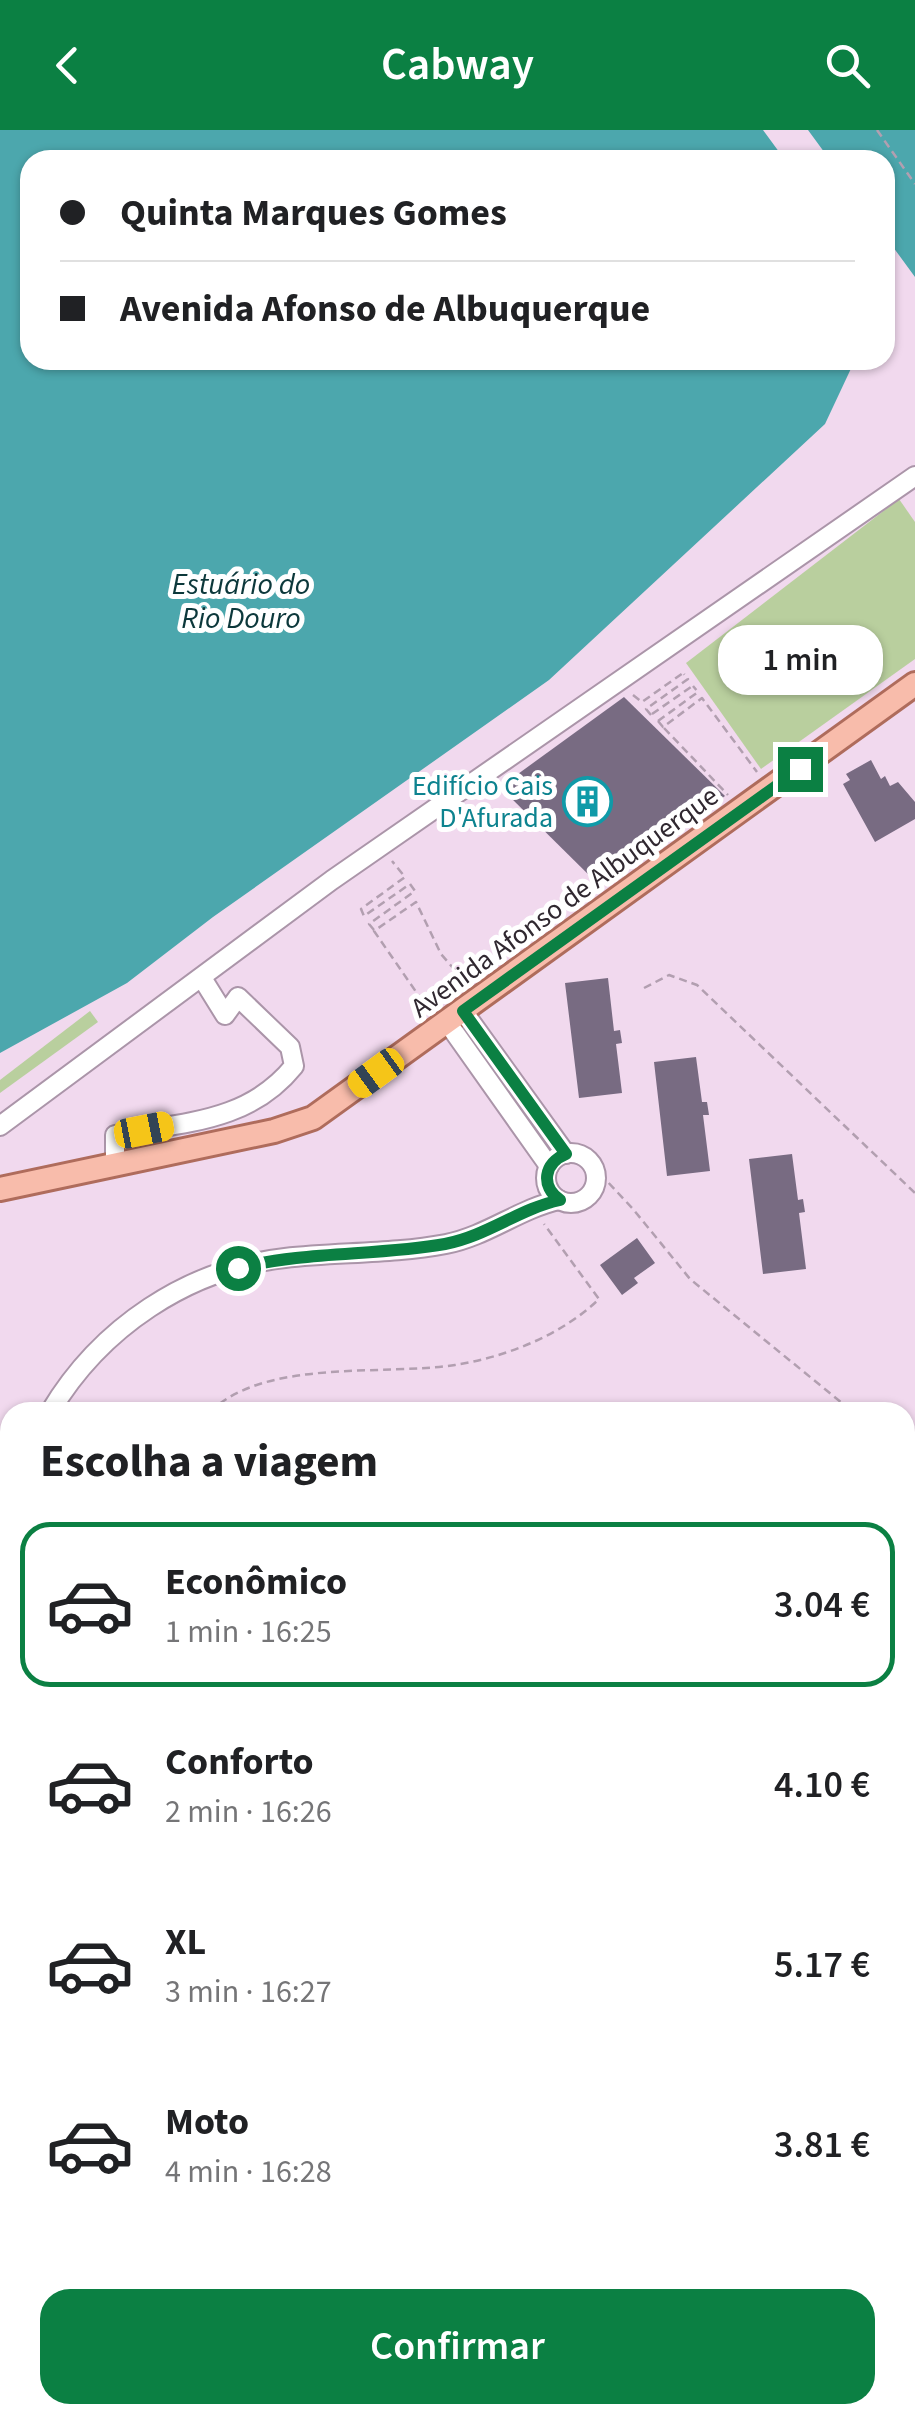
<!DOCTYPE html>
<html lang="pt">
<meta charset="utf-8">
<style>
:root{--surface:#fff;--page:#f6f6f6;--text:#202124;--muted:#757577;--line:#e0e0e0;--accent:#0b8043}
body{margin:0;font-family:"Source Sans 3",sans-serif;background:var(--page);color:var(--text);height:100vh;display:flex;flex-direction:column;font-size:38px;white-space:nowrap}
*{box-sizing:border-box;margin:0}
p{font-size:32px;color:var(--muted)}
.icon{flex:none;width:55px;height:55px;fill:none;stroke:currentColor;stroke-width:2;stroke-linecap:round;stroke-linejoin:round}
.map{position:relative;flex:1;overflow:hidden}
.drawer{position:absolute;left:0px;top:1272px;width:915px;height:1022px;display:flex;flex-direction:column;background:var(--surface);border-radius:30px 30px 0 0;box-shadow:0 2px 8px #0004}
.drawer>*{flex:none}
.hud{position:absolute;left:20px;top:20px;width:875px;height:220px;border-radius:30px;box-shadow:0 2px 8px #0004;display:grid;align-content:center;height:220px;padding:0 40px;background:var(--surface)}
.end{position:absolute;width:45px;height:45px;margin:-22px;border:12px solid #0b8043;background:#fff;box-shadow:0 0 0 5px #fff}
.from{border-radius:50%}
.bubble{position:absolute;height:70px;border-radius:30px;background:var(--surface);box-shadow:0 2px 8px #0004;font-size:32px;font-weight:600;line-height:70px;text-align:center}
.car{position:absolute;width:30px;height:60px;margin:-30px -15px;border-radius:12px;box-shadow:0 0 8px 2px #0007;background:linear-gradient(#f5c518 24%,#345 0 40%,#f5c518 0 76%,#345 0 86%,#f5c518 0)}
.hud b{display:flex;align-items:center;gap:35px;height:95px;font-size:38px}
.hud b+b{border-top:2px solid var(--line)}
.hud i{width:25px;height:25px;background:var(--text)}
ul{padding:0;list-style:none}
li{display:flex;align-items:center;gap:30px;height:165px;margin:0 20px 15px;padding:0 20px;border:5px solid transparent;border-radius:30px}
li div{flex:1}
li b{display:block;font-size:38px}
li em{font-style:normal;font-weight:600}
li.active{border-color:var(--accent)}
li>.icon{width:90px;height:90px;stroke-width:1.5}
h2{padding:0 40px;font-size:45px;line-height:120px}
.action{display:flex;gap:20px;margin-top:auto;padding:20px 40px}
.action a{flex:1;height:115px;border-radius:30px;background:var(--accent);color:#fff;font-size:40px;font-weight:600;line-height:115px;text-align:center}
header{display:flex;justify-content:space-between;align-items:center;height:130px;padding:0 40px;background:var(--accent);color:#fff;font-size:45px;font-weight:600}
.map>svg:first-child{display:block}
.green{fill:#b9cf9e}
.water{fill:#4ca7ad}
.building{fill:#786b82}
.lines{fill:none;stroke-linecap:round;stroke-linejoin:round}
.minor-casing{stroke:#ab95a9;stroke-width:22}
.major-casing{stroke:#af6c5c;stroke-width:28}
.path{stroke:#b29fb0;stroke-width:2.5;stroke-dasharray:8 5;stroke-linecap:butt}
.minor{stroke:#fff;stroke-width:18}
.major{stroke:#f8bcab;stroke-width:22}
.route{stroke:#0b8043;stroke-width:12}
.labels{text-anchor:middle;stroke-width:10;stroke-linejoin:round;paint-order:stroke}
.culture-label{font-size:28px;fill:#0d838f;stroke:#fff;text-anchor:end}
.street-label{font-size:28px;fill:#302830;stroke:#fff}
.water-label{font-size:30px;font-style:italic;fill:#0c383b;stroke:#fff}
</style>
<header><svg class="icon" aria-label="back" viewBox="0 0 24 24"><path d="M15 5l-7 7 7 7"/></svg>Cabway<svg class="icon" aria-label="search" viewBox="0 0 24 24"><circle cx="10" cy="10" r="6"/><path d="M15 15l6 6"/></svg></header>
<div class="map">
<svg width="915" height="2293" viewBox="0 0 915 2293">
<rect width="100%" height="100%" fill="#f1d9ee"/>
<!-- green -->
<g class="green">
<path d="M899,369L915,392V529L761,639L686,533Z"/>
<path d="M90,881L98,892L0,963V950Z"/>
</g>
<!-- water -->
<g class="water">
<path d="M0,0H763L785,30H30V230H855L825,294L549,550L213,787L127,853L0,923Z"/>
<path d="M808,0H915V147L885,106V30H830Z"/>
</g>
<!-- building -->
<g class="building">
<path d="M624,567L725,666L600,756L500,657Z"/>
<path d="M871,630L881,649L885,646L890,656L898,652L915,672V689L875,712L843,654L850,650L846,644Z"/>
<path d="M608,848L614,901L620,900L622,913L616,914L622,963L579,968L565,853Z"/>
<path d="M696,927L702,972H707L709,985H703L710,1041L667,1046L654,932Z"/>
<path d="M792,1024L798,1070L803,1069L805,1082L799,1083L806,1139L763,1144L749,1029Z"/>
<path d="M637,1108L655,1133L634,1148L638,1153L622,1165L600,1135Z"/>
</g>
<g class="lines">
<defs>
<g id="minor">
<path d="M463,881L566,1024"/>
<path d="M447,892L549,1036"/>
<path d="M0,996L332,750L915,346"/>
<circle cx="571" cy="1048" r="25"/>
<path d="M115,1034V1005C183,992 248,993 294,936L290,917L238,867L225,885L202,848"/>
<path d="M50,1282C100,1198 187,1139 285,1128C338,1122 393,1124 446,1114C487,1106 519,1079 559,1070"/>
<path d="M907,1393L915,1380"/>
<path d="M905,1596L915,1593"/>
<path d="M0,1715L10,1716"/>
<path d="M905,1870H915"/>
<path d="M905,1978L915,1975"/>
<path d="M866,2285L872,2293"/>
</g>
<g id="major">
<path d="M0,1059L274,1001L313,988L915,554"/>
<path d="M0,1941L10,1944"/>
<path d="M905,2169L915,2166"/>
<path d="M905,2285L915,2262"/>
</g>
</defs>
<!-- minor casing -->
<use href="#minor" class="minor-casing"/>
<!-- major casing -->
<use href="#major" class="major-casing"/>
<!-- path -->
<g class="path">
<path d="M877,0L915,54"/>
<path d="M633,565L642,572L683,543"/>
<path d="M652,584L691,557"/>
<path d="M651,585L646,579L688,549L684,544"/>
<path d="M658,591L663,597L702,568L757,642"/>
<path d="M658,591L698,562L693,556"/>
<path d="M664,598L728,665"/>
<path d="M374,800L369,794L415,761L410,754L364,786L361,779L405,747L392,731"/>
<path d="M644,858L669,845L697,855L915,1063"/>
<path d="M430,882L374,801L416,772L441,824L465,852"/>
<path d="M591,1034L633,1079L690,1149L853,1282"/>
<path d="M210,1282C265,1228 384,1246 455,1235C506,1227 562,1205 599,1169L544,1094"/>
<path d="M905,1325L915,1333"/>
<path d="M0,1347H10"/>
</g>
<!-- minor -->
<use href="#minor" class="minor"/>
<!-- major -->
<use href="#major" class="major"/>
</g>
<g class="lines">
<!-- route -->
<path class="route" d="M238,1138C306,1121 377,1126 445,1114C487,1106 519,1079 560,1070C540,1056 544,1033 566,1024L463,881L800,639"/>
</g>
<!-- icons -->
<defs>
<symbol id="building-ring" viewBox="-11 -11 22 22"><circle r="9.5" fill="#fff" stroke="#0f9aa8" stroke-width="1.5"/><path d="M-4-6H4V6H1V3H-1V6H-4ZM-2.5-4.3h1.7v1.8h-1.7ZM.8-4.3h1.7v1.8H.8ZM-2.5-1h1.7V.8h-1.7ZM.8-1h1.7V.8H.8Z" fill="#0f9aa8"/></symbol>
</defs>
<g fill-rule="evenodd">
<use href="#building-ring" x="560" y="644" width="55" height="55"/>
</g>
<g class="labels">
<!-- culture labels -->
<g class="culture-label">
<text x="553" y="665">Edifício Cais<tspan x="553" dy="32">D'Afurada</tspan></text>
</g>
<!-- street labels -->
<g class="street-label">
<text transform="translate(564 771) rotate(-36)" y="10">Avenida Afonso de Albuquerque</text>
</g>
<!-- water labels -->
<g class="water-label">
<text x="241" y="464">Estuário do<tspan x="241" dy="34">Rio Douro</tspan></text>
</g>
</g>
</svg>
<i class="end from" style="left:238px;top:1138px"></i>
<i class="end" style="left:800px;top:639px"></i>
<div class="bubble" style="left:718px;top:495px;width:165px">1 min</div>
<i class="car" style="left:376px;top:943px;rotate:234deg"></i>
<i class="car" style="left:144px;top:1000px;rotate:79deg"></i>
<div class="hud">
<b><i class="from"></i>Quinta Marques Gomes</b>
<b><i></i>Avenida Afonso de Albuquerque</b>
</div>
<section class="drawer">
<h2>Escolha a viagem</h2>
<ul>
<li class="active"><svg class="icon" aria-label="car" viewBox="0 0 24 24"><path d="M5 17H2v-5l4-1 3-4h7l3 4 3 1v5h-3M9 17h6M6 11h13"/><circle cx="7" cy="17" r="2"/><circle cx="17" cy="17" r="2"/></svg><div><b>Econômico</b><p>1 min · 16:25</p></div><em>3.04 €</em></li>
<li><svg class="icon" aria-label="car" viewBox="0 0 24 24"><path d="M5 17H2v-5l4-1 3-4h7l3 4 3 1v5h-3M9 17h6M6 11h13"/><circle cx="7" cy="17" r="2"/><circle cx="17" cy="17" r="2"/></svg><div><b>Conforto</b><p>2 min · 16:26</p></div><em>4.10 €</em></li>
<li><svg class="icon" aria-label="car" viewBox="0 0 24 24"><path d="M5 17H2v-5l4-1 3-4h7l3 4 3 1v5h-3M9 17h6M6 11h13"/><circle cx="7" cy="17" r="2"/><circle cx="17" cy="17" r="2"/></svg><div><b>XL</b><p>3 min · 16:27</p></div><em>5.17 €</em></li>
<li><svg class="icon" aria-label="car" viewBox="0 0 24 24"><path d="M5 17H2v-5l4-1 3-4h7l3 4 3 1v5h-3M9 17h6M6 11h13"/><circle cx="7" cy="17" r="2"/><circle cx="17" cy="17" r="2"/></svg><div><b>Moto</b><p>4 min · 16:28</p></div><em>3.81 €</em></li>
</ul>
<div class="action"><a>Confirmar</a></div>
</section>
</div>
